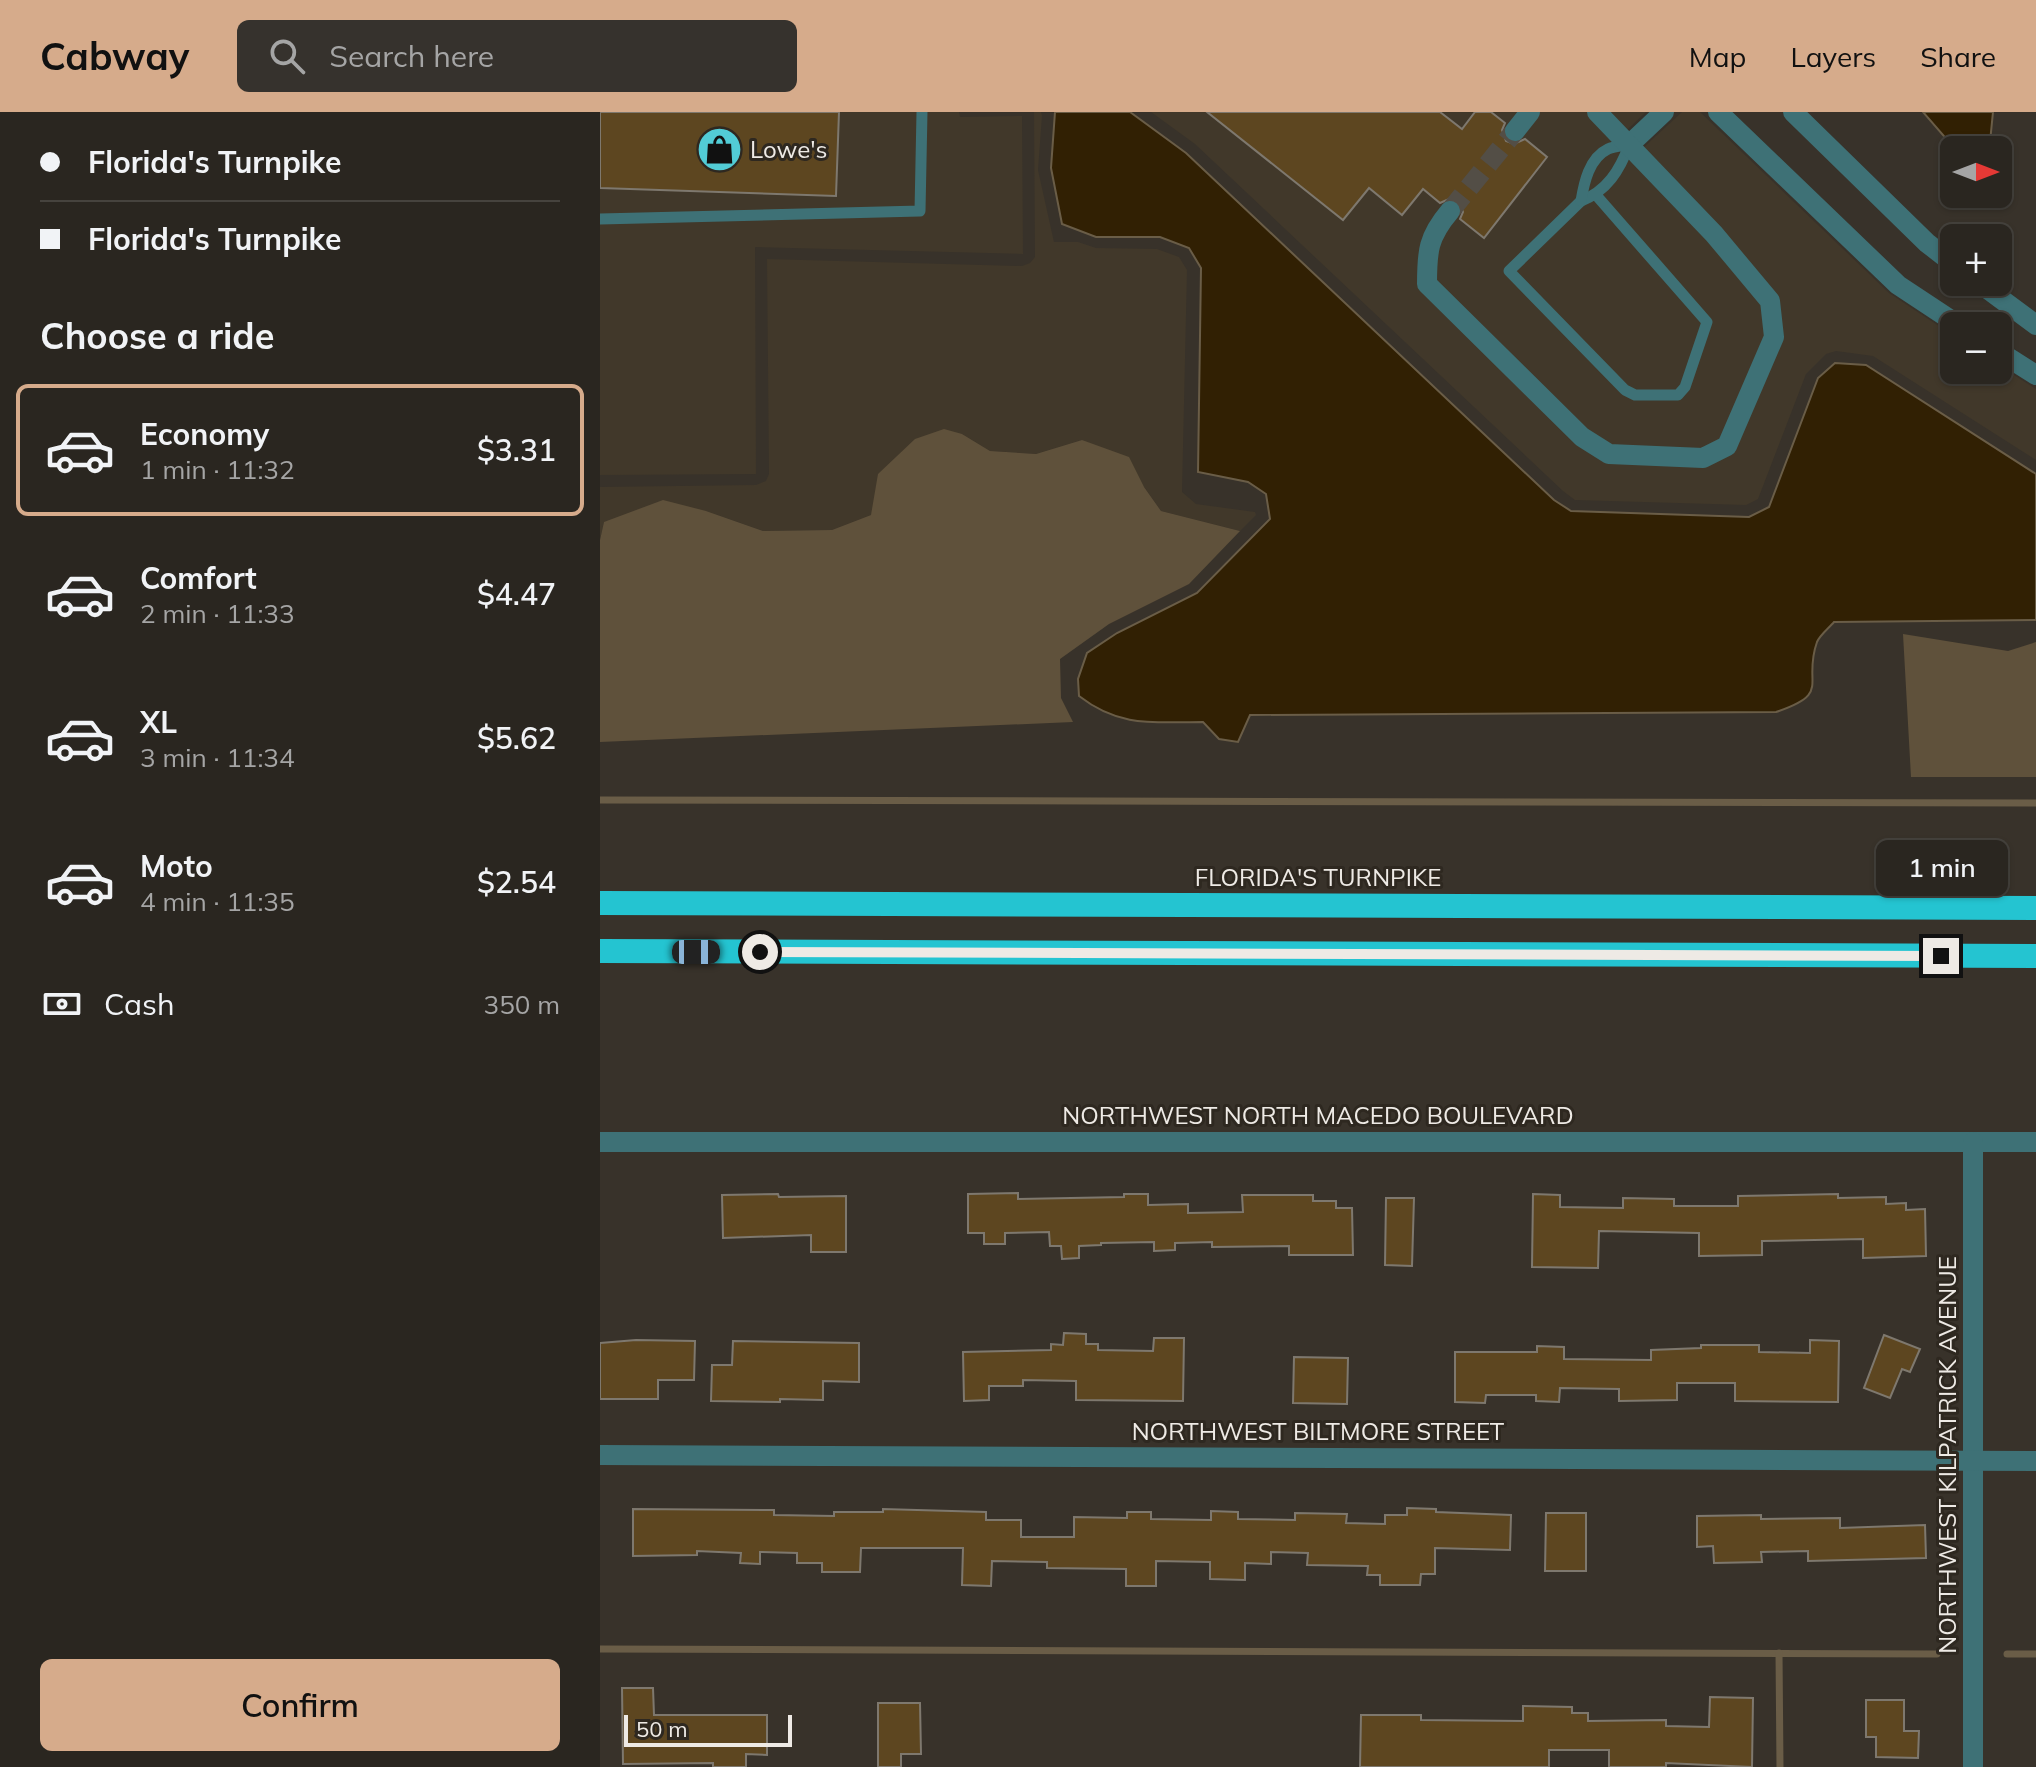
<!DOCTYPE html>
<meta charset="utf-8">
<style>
:root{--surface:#2a2620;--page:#36322d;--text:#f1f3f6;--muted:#a5a5a5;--line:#46433e;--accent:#d6ab8b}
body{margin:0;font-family:Mulish,sans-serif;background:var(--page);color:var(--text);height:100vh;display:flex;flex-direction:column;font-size:30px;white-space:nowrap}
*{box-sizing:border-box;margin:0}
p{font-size:26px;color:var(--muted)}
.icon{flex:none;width:44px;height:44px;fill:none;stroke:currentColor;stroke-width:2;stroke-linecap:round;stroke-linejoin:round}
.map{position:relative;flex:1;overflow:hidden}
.sheet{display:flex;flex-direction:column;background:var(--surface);width:600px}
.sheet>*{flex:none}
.top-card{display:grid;align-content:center;height:176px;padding:0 40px;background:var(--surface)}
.needle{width:52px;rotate:90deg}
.buttons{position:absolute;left:1340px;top:24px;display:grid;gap:16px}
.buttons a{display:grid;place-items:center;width:72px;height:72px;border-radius:12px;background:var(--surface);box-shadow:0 2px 6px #0004,0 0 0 2px var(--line);font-size:40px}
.scale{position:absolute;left:24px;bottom:20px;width:168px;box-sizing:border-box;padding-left:8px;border:4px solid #eeeae5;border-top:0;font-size:22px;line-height:28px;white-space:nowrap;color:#eeeae5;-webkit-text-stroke:6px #2e2820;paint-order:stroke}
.end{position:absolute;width:36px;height:36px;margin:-18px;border:10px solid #eeeae5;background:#111;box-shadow:0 0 0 4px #111}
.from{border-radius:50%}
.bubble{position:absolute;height:56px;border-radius:12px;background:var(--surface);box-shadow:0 2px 6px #0004,0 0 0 2px var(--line);font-size:26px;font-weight:600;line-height:56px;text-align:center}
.car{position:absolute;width:24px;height:48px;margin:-24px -12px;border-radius:10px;box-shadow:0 0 6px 2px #0007;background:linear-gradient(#222 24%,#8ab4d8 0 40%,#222 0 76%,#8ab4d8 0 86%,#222 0)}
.top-card b{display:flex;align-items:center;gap:28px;height:76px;font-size:30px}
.top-card b+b{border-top:2px solid var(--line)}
.top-card i{width:20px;height:20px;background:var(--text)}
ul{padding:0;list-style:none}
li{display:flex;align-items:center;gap:24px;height:132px;margin:0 16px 12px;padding:0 24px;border:4px solid transparent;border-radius:12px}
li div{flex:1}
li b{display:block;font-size:30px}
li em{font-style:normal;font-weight:600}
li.on{border-color:var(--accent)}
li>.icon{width:72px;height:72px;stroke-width:1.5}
h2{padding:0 40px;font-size:36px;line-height:96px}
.pay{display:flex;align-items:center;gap:20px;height:88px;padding:0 40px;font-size:30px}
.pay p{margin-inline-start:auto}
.button{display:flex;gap:16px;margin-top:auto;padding:16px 40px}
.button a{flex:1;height:92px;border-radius:12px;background:var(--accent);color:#111;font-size:32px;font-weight:600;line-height:92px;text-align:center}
header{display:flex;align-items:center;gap:48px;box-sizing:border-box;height:112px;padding:0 40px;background:var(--accent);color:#111}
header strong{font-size:38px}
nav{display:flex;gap:44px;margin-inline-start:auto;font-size:28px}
.search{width:560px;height:72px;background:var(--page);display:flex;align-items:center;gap:20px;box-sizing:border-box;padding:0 28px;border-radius:12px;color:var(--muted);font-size:30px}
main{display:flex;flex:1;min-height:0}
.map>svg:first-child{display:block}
.built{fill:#41382a}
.green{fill:#5f513b}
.water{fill:#312003;stroke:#6a5d47;stroke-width:2}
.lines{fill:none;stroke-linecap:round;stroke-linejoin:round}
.stream{stroke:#6a5d47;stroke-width:7}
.building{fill:#5d4620;stroke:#7e786e;stroke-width:2}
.minor-tunnel{stroke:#534e46;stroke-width:20;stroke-dasharray:20 10;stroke-linecap:butt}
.service{stroke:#3e7176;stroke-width:11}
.minor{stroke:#3e7176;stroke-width:20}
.tertiary{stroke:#3e7176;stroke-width:20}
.motorway{stroke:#24c4d1;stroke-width:24}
.route{stroke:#eeeae5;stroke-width:10}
.labels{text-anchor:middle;stroke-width:6;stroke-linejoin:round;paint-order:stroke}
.poi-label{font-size:24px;fill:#eeeae5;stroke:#2e2820;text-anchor:start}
.street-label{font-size:24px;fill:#eeeae5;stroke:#2e2820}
</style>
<header>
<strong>Cabway</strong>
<div class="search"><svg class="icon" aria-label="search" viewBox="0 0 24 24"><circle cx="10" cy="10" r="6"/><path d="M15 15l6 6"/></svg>Search here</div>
<nav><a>Map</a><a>Layers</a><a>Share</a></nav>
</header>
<main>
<section class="sheet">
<div class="top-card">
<b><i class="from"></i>Florida's Turnpike</b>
<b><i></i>Florida's Turnpike</b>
</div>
<h2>Choose a ride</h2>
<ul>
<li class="on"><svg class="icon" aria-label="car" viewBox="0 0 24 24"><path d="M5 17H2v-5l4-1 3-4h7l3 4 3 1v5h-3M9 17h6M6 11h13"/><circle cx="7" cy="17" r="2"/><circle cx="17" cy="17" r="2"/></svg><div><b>Economy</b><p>1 min · 11:32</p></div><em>$3.31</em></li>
<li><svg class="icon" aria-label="car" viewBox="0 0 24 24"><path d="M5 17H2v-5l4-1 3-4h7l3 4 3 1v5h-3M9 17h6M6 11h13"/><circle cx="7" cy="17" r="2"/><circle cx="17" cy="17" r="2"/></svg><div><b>Comfort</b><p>2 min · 11:33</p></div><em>$4.47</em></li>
<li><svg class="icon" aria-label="car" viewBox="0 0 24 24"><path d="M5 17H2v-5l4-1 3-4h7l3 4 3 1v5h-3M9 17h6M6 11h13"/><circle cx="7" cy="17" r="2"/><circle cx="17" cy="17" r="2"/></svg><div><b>XL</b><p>3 min · 11:34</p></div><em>$5.62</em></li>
<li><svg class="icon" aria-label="car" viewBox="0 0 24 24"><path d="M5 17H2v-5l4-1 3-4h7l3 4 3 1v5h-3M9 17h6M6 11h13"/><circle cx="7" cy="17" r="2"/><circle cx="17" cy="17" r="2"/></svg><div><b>Moto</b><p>4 min · 11:35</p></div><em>$2.54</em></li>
</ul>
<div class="pay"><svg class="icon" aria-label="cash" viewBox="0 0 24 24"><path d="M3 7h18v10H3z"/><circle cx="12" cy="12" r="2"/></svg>Cash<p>350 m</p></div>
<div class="button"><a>Confirm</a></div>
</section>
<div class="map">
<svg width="1436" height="1655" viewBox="0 0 1436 1655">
<rect width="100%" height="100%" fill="#38322a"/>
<!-- built -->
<g class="built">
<path d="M0,0H359L360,5L422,4L423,142L155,135L156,362L0,363Z"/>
<path d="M434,0H441L442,4L438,58L454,130H478L496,136L557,137L579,145L587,158L582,380L596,392L655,400L656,403L640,419L561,399L544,375L482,328L436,342L390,339L362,322L271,403L232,418L163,419L106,399L4,410L0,428V375L156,373L166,369L169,362L167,147L422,154L430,151L435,145Z"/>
<path d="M551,0H1046L1011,33L1029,49L1082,0H1100L1289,181L1354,224V258H1398V253L1436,277V348L1273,244L1236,239L1226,242L1206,262L1158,387L1146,393L975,388L963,379L595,32Z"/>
</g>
<!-- green -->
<g class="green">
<path d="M344,317L362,322L390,339L436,342L482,328L529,345L544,375L561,399L640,419L589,472L509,512L460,547L461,586L473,610L0,630V428L4,410L63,388L106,399L163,419L232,418L271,403L278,362L315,327Z"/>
<path d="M1303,522L1408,539L1436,530V665H1311Z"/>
</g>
<!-- water -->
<g class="water">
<path d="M455,0H530L586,41L954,388L971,399L1149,405L1169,395L1218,266L1235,251L1266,253L1436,362V508L1234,510C1229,516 1220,523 1217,530C1202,572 1233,581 1176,600L650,603L638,630L619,627L603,610C554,610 520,616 479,584L478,567L487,541L517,521L597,481L670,407L666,382L648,370L598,360L601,156L589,136L560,125H496L462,112L451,56Z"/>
<path d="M1323,0H1393L1390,30L1384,38H1361L1349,30Z"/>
</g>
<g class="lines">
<!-- stream -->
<g class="stream">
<path d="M0,688L1436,691"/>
<path d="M0,1537L1337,1542"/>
<path d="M1179,1541L1180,1655"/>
<path d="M1407,1542H1436"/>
</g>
</g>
<!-- building -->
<g class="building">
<path d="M0,0H239L236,84L0,76Z"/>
<path d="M607,0H840L862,17L875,0H891L905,11L902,18L906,29L914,32L925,27L947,45L884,126L860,107L863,100L859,89L851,86L840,91L823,77L802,103L769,76L743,108Z"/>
<path d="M418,1081V1087L524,1085V1082H548V1093L588,1092V1101L643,1100L642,1083H713V1089H736V1096H752L753,1143H689V1134L612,1135V1130L575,1131V1138L554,1139V1130L501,1131V1133L479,1134V1146L462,1147L461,1134H450L449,1120L405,1121V1132H384V1121H368V1082Z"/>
<path d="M178,1082L179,1085L246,1084V1140H211V1123L123,1126L122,1083Z"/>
<path d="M933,1082L960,1083V1095L1023,1096V1086L1074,1087V1094H1138V1084L1238,1082V1086L1286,1085V1092L1306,1091V1098L1325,1097L1326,1144L1263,1146V1127L1162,1129V1143L1099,1144V1121L999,1119L998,1156L932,1155Z"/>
<path d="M786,1086H814L812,1154L785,1153Z"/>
<path d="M464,1221L486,1222V1232H498V1238L553,1239L554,1226H584L583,1289L476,1288V1269L423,1268V1274H389V1288L364,1289L363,1240L451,1238V1232L463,1233Z"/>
<path d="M1284,1223L1320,1237L1310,1260L1302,1257L1290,1286L1264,1276Z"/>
<path d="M36,1228L95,1229L94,1268H58V1287H0V1231Z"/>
<path d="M1210,1228L1239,1229L1238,1290L1135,1289V1271H1077V1288L1019,1289V1277L960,1276L959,1290L936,1289V1283H886L885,1291L855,1290V1240H937V1234L964,1235V1247L1051,1248V1238L1101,1236V1233H1159V1240L1210,1241Z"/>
<path d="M133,1229L259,1231V1270L223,1269V1288L180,1287V1290L111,1289L112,1253H132Z"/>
<path d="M694,1245L748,1246L747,1292L693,1291Z"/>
<path d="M807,1396L836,1397V1400L911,1403L910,1438L835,1436V1462H821L820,1473H780V1463H767L768,1454L707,1453L708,1441L671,1440V1452L645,1451V1468L610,1467V1450L556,1449V1474H526V1457L447,1456V1450L392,1449L391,1474L362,1473L363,1436H261L260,1460H222V1451H197V1441L160,1440V1452L140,1451L141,1441L97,1439V1443L33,1444V1397L174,1398V1403L234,1404V1400H283V1397L386,1400V1408H421V1425H474V1405L527,1406V1400H551V1407L611,1408V1399L638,1400V1407L695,1408V1401L747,1402L746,1411L785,1412V1403H807Z"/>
<path d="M946,1401H986V1459H945Z"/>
<path d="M1161,1403V1407L1240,1406V1416L1325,1413L1326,1446L1208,1449V1439L1161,1440L1162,1450L1114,1451L1113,1434L1097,1435V1404Z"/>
<path d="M22,1576H53L54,1603H167V1643L146,1642V1655H113V1651L23,1652Z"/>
<path d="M1110,1585L1153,1586L1152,1655L1066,1651V1655H1009V1638H949V1655H760L761,1603H821V1608L923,1609V1594L972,1595V1601H988V1609L1066,1608V1614L1109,1615Z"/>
<path d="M1266,1588H1304V1619H1319L1318,1646L1276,1645V1625H1266Z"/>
<path d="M278,1591H320L321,1642H301V1655H278Z"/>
</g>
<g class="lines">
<!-- minor-tunnel -->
<path class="minor-tunnel" d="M850,99L915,19"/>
<!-- service -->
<g class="service">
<path d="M996,83L1107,210L1085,275L1078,283H1035L1025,278L909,159L981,89C1007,79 1020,58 1029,33"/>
<path d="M981,89C984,71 989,46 1008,37C1014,34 1023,34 1029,33"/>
<path d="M0,107L320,99L322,0"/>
</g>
<!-- minor -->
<g class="minor">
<path d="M915,19L930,0"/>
<path d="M1029,33L1064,0"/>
<path d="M850,99C828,125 827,139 827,172L982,325L1009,342L1103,346L1127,334L1174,225L1170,189L1114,122L997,0"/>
<path d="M0,1030H1436"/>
<path d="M1373,1030V1655"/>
<path d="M0,1343L1436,1349"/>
</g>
<!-- tertiary -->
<g class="tertiary">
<path d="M1118,0L1298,173L1360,214"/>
<path d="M1193,0L1327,131L1354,152"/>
<path d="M1378,170L1436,213"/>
<path d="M1398,239L1436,263"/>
</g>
<!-- motorway -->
<g class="motorway">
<path d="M0,791L1436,796"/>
<path d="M0,839L1436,844"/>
</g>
</g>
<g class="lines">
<!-- route -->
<path class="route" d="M160,840L1341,844"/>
</g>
<!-- icons -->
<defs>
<symbol id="shop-disc" viewBox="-11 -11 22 22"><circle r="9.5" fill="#52ccd6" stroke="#2e2820"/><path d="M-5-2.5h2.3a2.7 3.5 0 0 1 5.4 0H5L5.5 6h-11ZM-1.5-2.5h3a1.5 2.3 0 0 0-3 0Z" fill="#111"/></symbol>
</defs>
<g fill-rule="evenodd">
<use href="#shop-disc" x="94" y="12" width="51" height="51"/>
</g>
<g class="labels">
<!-- poi labels -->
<g class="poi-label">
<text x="150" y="46">Lowe's</text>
</g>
<!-- street labels -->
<g class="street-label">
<text x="718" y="774">FLORIDA'S TURNPIKE</text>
<text x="718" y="1012">NORTHWEST NORTH MACEDO BOULEVARD</text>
<text x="718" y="1328">NORTHWEST BILTMORE STREET</text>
<text transform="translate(1348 1343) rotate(-90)" y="8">NORTHWEST KILPATRICK AVENUE</text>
</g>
</g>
</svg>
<div class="buttons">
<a><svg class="needle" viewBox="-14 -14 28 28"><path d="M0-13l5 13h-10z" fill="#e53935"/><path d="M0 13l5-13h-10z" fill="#a5a5a5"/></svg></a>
<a>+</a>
<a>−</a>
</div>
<div class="scale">50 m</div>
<i class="end from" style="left:160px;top:840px"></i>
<i class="end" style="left:1341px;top:844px"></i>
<div class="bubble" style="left:1276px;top:728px;width:132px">1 min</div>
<i class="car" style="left:96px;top:840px;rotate:90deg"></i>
</div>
</main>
